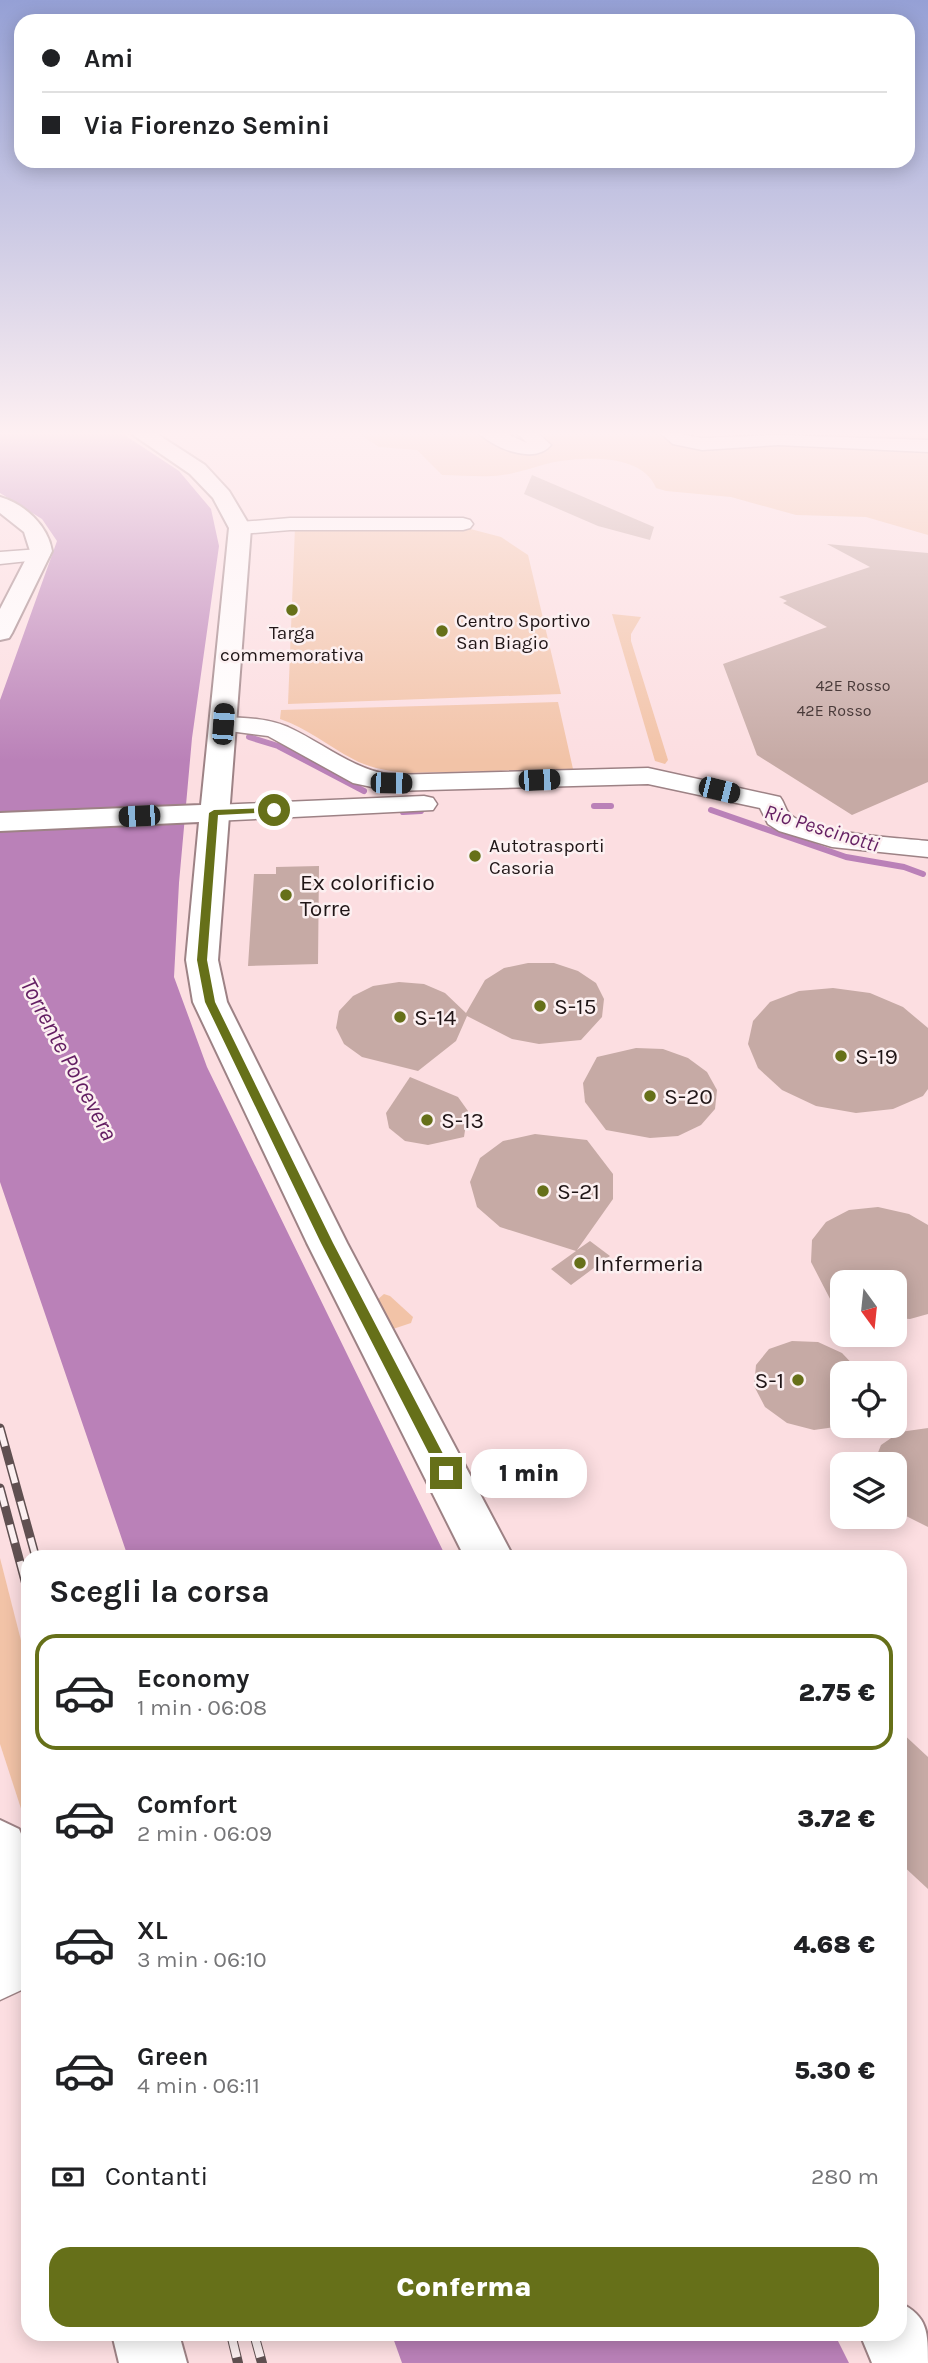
<!DOCTYPE html>
<html lang="it">
<meta charset="utf-8">
<style>
:root{--surface:#fff;--page:#f6f6f6;--text:#202124;--muted:#757577;--line:#e0e0e0;--accent:#667019}
body{margin:0;font-family:Karla,sans-serif;background:var(--page);color:var(--text);height:100vh;display:flex;flex-direction:column;font-size:26px;white-space:nowrap}
*{box-sizing:border-box;margin:0}
p{font-size:23px;color:var(--muted)}
.icon{flex:none;width:38px;height:38px;fill:none;stroke:currentColor;stroke-width:2;stroke-linecap:round;stroke-linejoin:round}
.map{position:relative;flex:1;overflow:hidden}
.details{position:absolute;left:21px;top:1550px;width:886px;height:791px;display:flex;flex-direction:column;background:var(--surface);border-radius:21px;box-shadow:0 4px 18px #0003}
.details>*{flex:none}
.hud{position:absolute;left:14px;top:14px;width:901px;height:154px;border-radius:21px;box-shadow:0 4px 18px #0003;display:grid;align-content:center;height:154px;padding:0 28px;background:var(--surface)}
.needle{width:46px;rotate:165deg}
.tools{position:absolute;left:830px;top:1270px;display:grid;gap:14px}
.tools a{display:grid;place-items:center;width:77px;height:77px;border-radius:14px;background:var(--surface);box-shadow:0 4px 18px #0003;font-size:35px}
.end{position:absolute;width:32px;height:32px;margin:-16px;border:9px solid #667019;background:#fff;box-shadow:0 0 0 4px #fff}
.from{border-radius:50%}
.bubble{position:absolute;height:49px;border-radius:21px;background:var(--surface);box-shadow:0 4px 18px #0003;font-size:23px;font-weight:800;line-height:49px;text-align:center}
.car{position:absolute;width:21px;height:42px;margin:-21px -10px;border-radius:9px;box-shadow:0 0 5px 2px #0007;background:linear-gradient(#222 24%,#8ab4d8 0 40%,#222 0 76%,#8ab4d8 0 86%,#222 0)}
.hud b{display:flex;align-items:center;gap:24px;height:66px;font-size:26px}
.hud b+b{border-top:2px solid var(--line)}
.hud i{width:18px;height:18px;background:var(--text)}
ul{padding:0;list-style:none}
li{display:flex;align-items:center;gap:21px;height:116px;margin:0 14px 10px;padding:0 14px;border:4px solid transparent;border-radius:21px}
li div{flex:1}
li b{display:block;font-size:26px}
li em{font-style:normal;font-weight:800}
li.active{border-color:var(--accent)}
li>.icon{width:63px;height:63px;stroke-width:1.5}
h2{padding:0 28px;font-size:32px;line-height:84px}
.pay{display:flex;align-items:center;gap:18px;height:77px;padding:0 28px;font-size:26px}
.pay p{margin-inline-start:auto}
.primary-button{display:flex;gap:14px;margin-top:auto;padding:14px 28px}
.primary-button a{flex:1;height:80px;border-radius:21px;background:var(--accent);color:#fff;font-size:28px;font-weight:800;line-height:80px;text-align:center}
.map>svg:first-child{display:block}
.green{fill:#f2c3a7}
.water{fill:#ba81b8}
.lines{fill:none;stroke-linecap:round;stroke-linejoin:round}
.stream{stroke:#ba81b8;stroke-width:6}
.building{fill:#c6aaa5}
.minor-casing{stroke:#9d8285;stroke-width:3}
.major-casing{stroke:#9d8285;stroke-width:4}
.minor{fill:#fff;fill-rule:evenodd}
.major{fill:#fff;fill-rule:evenodd}
.rail-far1-casing{stroke:#605051;stroke-width:9}
.rail-casing{stroke:#605051;stroke-width:10}
.rail-far1{stroke:#fcf0f1;stroke-width:6;stroke-dasharray:19;stroke-linecap:butt}
.rail{stroke:#fcf0f1;stroke-width:8;stroke-dasharray:24;stroke-linecap:butt}
.route{fill:#667019}
.poi-dot{fill:#667019;stroke:#fcf0f1;stroke-width:2.5}
.labels{text-anchor:middle;stroke-width:5;stroke-linejoin:round;paint-order:stroke}
.far-number-label{font-size:16px;fill:#4a3b3a}
.far-poi-label{font-size:19px;fill:#201617;stroke:#fcf0f1;text-anchor:start}
.far-water-label{font-size:21px;font-style:italic;fill:#631e62;stroke:#fcf0f1}
.poi-label{font-size:23px;fill:#201617;stroke:#fcf0f1;text-anchor:start}
.water-label{font-size:24px;font-style:italic;fill:#631e62;stroke:#fcf0f1}
</style>
<div class="map">
<svg width="928" height="2363" viewBox="0 0 928 2363">
<rect width="100%" height="100%" fill="#fcdee1"/>
<!-- green -->
<g class="green">
<path d="M353,430C395,430 439,426 479,436C505,442 524,465 551,447L533,430H655L669,442L697,449L791,443L807,447L830,444L821,430H928V535L866,517L796,515L731,497L666,491L656,488C642,453 585,457 554,462C536,466 520,473 502,475C483,478 462,475 442,475L417,450L379,447Z"/>
<path d="M459,526L501,537L528,555L561,694L288,704L295,527Z"/>
<path d="M612,614L641,617L631,634V641L668,760L665,764L655,761Z"/>
<path d="M558,702L573,769L407,773C388,771 369,768 353,759C328,746 307,728 280,719L281,710Z"/>
<path d="M384,1294L390,1296L413,1317L411,1323L393,1329L377,1304V1300Z"/>
<path d="M0,1558L28,1668V1830L0,1744Z"/>
</g>
<!-- water -->
<g class="water">
<path d="M0,430H117L179,471L211,509L219,546L192,738L179,883L174,977L207,1067L446,1557H128L0,1182V700L57,541L42,519L0,493Z"/>
<path d="M392,2335H835L849,2363H402Z"/>
</g>
<g class="lines">
<!-- stream -->
<g class="stream">
<path d="M249,737L278,746L364,791"/>
<path d="M594,806H611"/>
<path d="M711,810L846,857L904,867L923,874"/>
<path d="M403,812L421,811"/>
</g>
</g>
<!-- building -->
<g class="building">
<path d="M532,475L654,527L650,540L598,526L524,494Z"/>
<path d="M827,544L928,553V782L852,815L757,755L723,664L827,627L783,603L787,601L779,597L870,567Z"/>
<path d="M319,866L318,964L248,966L254,874H276V867Z"/>
<path d="M528,963H554L578,971L596,983L604,999L602,1017L581,1040L539,1044L512,1039L467,1016L456,1041L418,1071L362,1057L344,1044L336,1028L339,1011L353,996L373,986L399,982L424,984L445,993L466,1013L485,980L504,968Z"/>
<path d="M833,988L870,993L903,1007L928,1028V1089L923,1096L893,1109L856,1113L816,1106L782,1090L758,1068L748,1044L753,1021L770,1002L799,991Z"/>
<path d="M636,1048L663,1049L688,1058L707,1072L717,1090L715,1109L701,1125L678,1136L650,1138L606,1130L585,1102L583,1083L597,1057Z"/>
<path d="M410,1077L458,1097L468,1111L464,1137L428,1145L405,1141L389,1128L386,1113Z"/>
<path d="M535,1134L587,1140L613,1174V1199L577,1250L590,1241L610,1256L571,1285L551,1269L576,1251L500,1227L477,1207L470,1182L480,1158L503,1141Z"/>
<path d="M878,1207L909,1214L928,1225V1314L910,1319L894,1318V1283H842V1322L811,1262L812,1240L826,1222L849,1210Z"/>
<path d="M792,1341L818,1342L842,1353L862,1374H842V1426L814,1430L787,1423L765,1407L754,1386L756,1365L769,1349Z"/>
<path d="M928,1428V1527L894,1510V1465H873L881,1445L900,1432Z"/>
<path d="M900,1731L928,1757V1889L900,1863Z"/>
</g>
<g class="lines">
<defs>
<g id="minor">
<path d="M476,430H498L527,443L514,430H534L551,445C534,466 490,447 476,430Z"/>
<path d="M657,430H677L685,435L702,438L778,435L928,440V452L778,445L702,450L673,444Z"/>
<path d="M290,518H463L470,520L473,524L470,528L463,530H290L240,534L233,532L230,528L233,524L240,522Z"/>
<path d="M40,549L47,551L50,555L47,559L0,564V552Z"/>
<path d="M223,717C245,718 267,718 288,727C323,743 352,769 391,775L648,768L780,797C784,802 785,808 788,812C803,833 901,838 928,841V857L832,847L779,831L768,824L760,808L648,784L391,791L353,783L268,736L214,729L211,724L214,719Z"/>
<path d="M424,796L433,798L437,804L433,810L214,821L205,819L201,813L205,807L214,805Z"/>
<path d="M28,1930V1987L0,2000V1943Z"/>
</g>
<g id="major">
<path d="M126,430H151L205,465L229,491L251,528L218,960L227,1002L347,1243L514,1558H465L307,1243L193,1002L186,960L199,822L0,831V813L201,805L229,528L213,498L190,474Z"/>
<path d="M0,497C25,504 48,526 52,551L12,633L9,638L0,640V609L30,551L24,532L0,513Z"/>
<path d="M0,1820L19,1829L28,1850V1975L8,1966L0,1948Z"/>
<path d="M900,2303C928,2316 928,2333 928,2363H872L860,2334H900Z"/>
<path d="M112,2334H179L187,2363H119Z"/>
</g>
</defs>
<!-- minor casing -->
<use href="#minor" class="minor-casing"/>
<!-- major casing -->
<use href="#major" class="major-casing"/>
<!-- minor -->
<use href="#minor" class="minor"/>
<!-- major -->
<use href="#major" class="major"/>
<defs>
<g id="rail-far1">
<path d="M0,1428L36,1558"/>
<path d="M0,1488L28,1592"/>
</g>
<g id="rail">
<path d="M231,2334L238,2363"/>
<path d="M254,2334L262,2363"/>
</g>
</defs>
<!-- rail-far1 casing -->
<use href="#rail-far1" class="rail-far1-casing"/>
<!-- rail casing -->
<use href="#rail" class="rail-casing"/>
<!-- rail-far1 -->
<use href="#rail-far1" class="rail-far1"/>
<!-- rail -->
<use href="#rail" class="rail"/>
</g>
<!-- sky -->
<linearGradient id="sky" x2="0" y2="1"><stop stop-color="#95a0d5"/><stop offset="0.57" stop-color="#fef0f2"/><stop offset="1" stop-color="#fef0f2" stop-opacity="0"/></linearGradient>
<rect width="928" height="761" fill="url(#sky)"/>
<!-- route -->
<path class="route" d="M274,808L277,812L218,815L207,960L215,1002L333,1243L453,1473L446,1478L441,1477L321,1243L205,1002L197,960L209,813L214,810Z"/>
<!-- markers -->
<g class="poi-dot">
<circle cx="292" cy="610" r="7"/>
<circle cx="442" cy="631" r="7"/>
<circle cx="475" cy="856" r="7"/>
<circle cx="286" cy="895" r="7"/>
<circle cx="540" cy="1006" r="7"/>
<circle cx="400" cy="1017" r="7"/>
<circle cx="841" cy="1056" r="7"/>
<circle cx="650" cy="1096" r="7"/>
<circle cx="427" cy="1120" r="7"/>
<circle cx="543" cy="1191" r="7"/>
<circle cx="580" cy="1263" r="7"/>
<circle cx="798" cy="1380" r="7"/>
</g>
<g class="labels">
<!-- far-number labels -->
<g class="far-number-label">
<text x="853" y="691">42E Rosso</text>
<text x="834" y="716">42E Rosso</text>
</g>
<!-- far-poi labels -->
<g class="far-poi-label">
<text x="456" y="627">Centro Sportivo<tspan x="456" dy="22">San Biagio</tspan></text>
<text x="292" y="639" text-anchor="middle">Targa<tspan x="292" dy="22">commemorativa</tspan></text>
<text x="489" y="852">Autotrasporti<tspan x="489" dy="22">Casoria</tspan></text>
</g>
<!-- far-water labels -->
<g class="far-water-label">
<text transform="translate(822 828) rotate(17)" y="7">Rio Pescinotti</text>
</g>
<!-- poi labels -->
<g class="poi-label">
<text x="300" y="890">Ex colorificio<tspan x="300" dy="26">Torre</tspan></text>
<text x="554" y="1014">S-15</text>
<text x="414" y="1025">S-14</text>
<text x="855" y="1064">S-19</text>
<text x="664" y="1104">S-20</text>
<text x="441" y="1128">S-13</text>
<text x="557" y="1199">S-21</text>
<text x="594" y="1271">Infermeria</text>
<text x="784" y="1388" text-anchor="end">S-1</text>
</g>
<!-- water labels -->
<g class="water-label">
<text transform="translate(69 1059) rotate(62)" y="8">Torrente Polcevera</text>
</g>
</g>
</svg>
<div class="tools">
<a><svg class="needle" viewBox="-14 -14 28 28"><path d="M0-13l5 13h-10z" fill="#e53935"/><path d="M0 13l5-13h-10z" fill="#757577"/></svg></a>
<a><svg class="icon" aria-label="locate" viewBox="0 0 24 24"><circle cx="12" cy="12" r="6"/><path d="M12 2v4M12 18v4M2 12h4M18 12h4"/></svg></a>
<a><svg class="icon" aria-label="layers" viewBox="0 0 24 24"><path d="M12 4l9 5-9 5-9-5zM3 14l9 5 9-5"/></svg></a>
</div>
<i class="end from" style="left:274px;top:810px"></i>
<i class="end" style="left:446px;top:1473px"></i>
<div class="bubble" style="left:471px;top:1449px;width:116px">1 min</div>
<i class="car" style="left:223px;top:724px;rotate:4deg"></i>
<i class="car" style="left:539px;top:780px;rotate:88deg"></i>
<i class="car" style="left:391px;top:783px;rotate:91deg"></i>
<i class="car" style="left:719px;top:790px;rotate:104deg"></i>
<i class="car" style="left:139px;top:816px;rotate:267deg"></i>
<div class="hud">
<b><i class="from"></i>Ami</b>
<b><i></i>Via Fiorenzo Semini</b>
</div>
<section class="details">
<h2>Scegli la corsa</h2>
<ul>
<li class="active"><svg class="icon" aria-label="car" viewBox="0 0 24 24"><path d="M5 17H2v-5l4-1 3-4h7l3 4 3 1v5h-3M9 17h6M6 11h13"/><circle cx="7" cy="17" r="2"/><circle cx="17" cy="17" r="2"/></svg><div><b>Economy</b><p>1 min · 06:08</p></div><em>2.75 €</em></li>
<li><svg class="icon" aria-label="car" viewBox="0 0 24 24"><path d="M5 17H2v-5l4-1 3-4h7l3 4 3 1v5h-3M9 17h6M6 11h13"/><circle cx="7" cy="17" r="2"/><circle cx="17" cy="17" r="2"/></svg><div><b>Comfort</b><p>2 min · 06:09</p></div><em>3.72 €</em></li>
<li><svg class="icon" aria-label="car" viewBox="0 0 24 24"><path d="M5 17H2v-5l4-1 3-4h7l3 4 3 1v5h-3M9 17h6M6 11h13"/><circle cx="7" cy="17" r="2"/><circle cx="17" cy="17" r="2"/></svg><div><b>XL</b><p>3 min · 06:10</p></div><em>4.68 €</em></li>
<li><svg class="icon" aria-label="car" viewBox="0 0 24 24"><path d="M5 17H2v-5l4-1 3-4h7l3 4 3 1v5h-3M9 17h6M6 11h13"/><circle cx="7" cy="17" r="2"/><circle cx="17" cy="17" r="2"/></svg><div><b>Green</b><p>4 min · 06:11</p></div><em>5.30 €</em></li>
</ul>
<div class="pay"><svg class="icon" aria-label="cash" viewBox="0 0 24 24"><path d="M3 7h18v10H3z"/><circle cx="12" cy="12" r="2"/></svg>Contanti<p>280 m</p></div>
<div class="primary-button"><a>Conferma</a></div>
</section>
</div>
